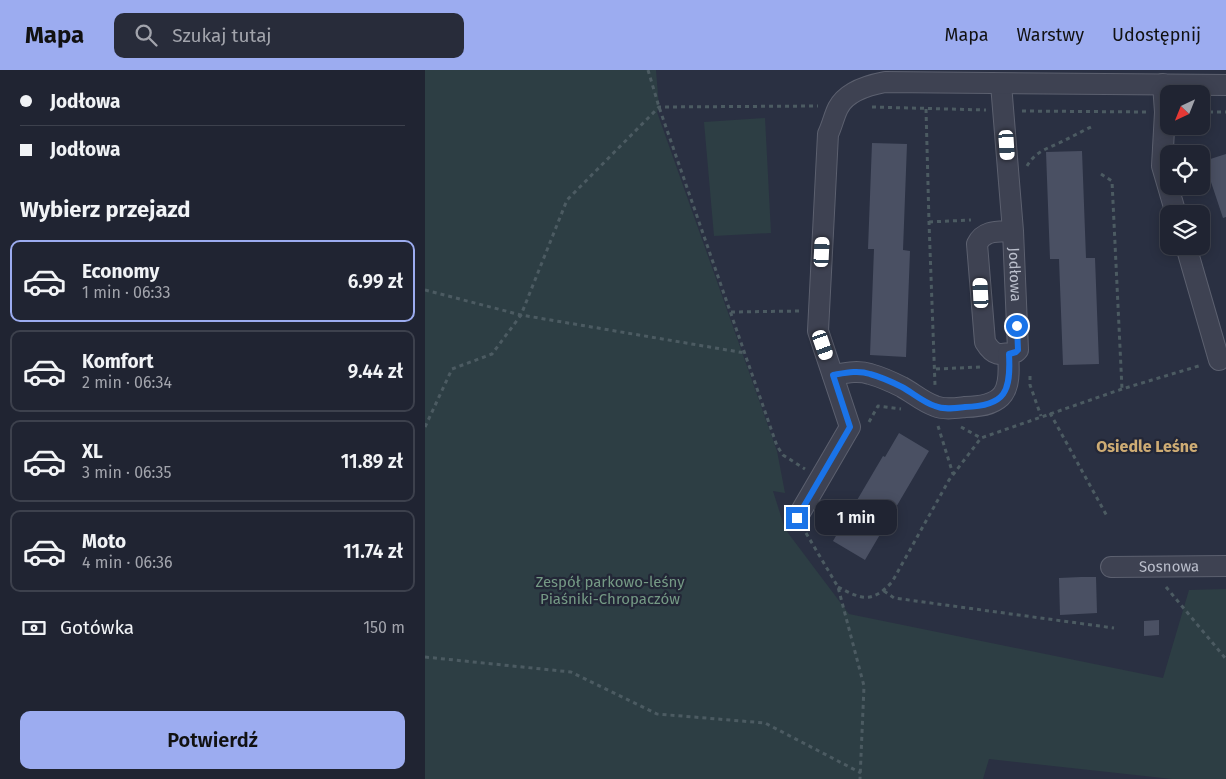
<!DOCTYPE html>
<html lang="pl">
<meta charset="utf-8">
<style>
:root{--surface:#202432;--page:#282c3a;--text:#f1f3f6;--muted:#a2a4ac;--line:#3d414d;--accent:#9cacf0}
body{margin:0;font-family:"Fira Sans",sans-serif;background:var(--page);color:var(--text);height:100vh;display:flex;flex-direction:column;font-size:19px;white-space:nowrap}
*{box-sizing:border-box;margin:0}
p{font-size:16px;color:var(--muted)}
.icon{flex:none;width:28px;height:28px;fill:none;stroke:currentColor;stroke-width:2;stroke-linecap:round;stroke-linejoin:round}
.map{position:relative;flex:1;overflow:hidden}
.sheet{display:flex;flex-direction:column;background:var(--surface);width:425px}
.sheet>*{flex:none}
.hud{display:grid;align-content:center;height:110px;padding:0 20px;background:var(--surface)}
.needle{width:32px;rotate:223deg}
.tools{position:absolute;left:735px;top:15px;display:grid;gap:10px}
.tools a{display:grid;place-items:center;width:50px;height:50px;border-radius:10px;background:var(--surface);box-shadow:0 2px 12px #0003,0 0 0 1px var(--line);font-size:25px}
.end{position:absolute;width:22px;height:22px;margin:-11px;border:6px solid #1a73e8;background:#fff;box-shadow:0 0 0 2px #fff}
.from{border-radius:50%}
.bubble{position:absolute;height:35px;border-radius:10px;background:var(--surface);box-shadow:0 2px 12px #0003,0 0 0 1px var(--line);font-size:16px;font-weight:600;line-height:35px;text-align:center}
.car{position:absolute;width:15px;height:30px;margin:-15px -8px;border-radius:6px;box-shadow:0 0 4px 1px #0007;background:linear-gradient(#fff 24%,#345 0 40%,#fff 0 76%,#345 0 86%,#fff 0)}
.hud b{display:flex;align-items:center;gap:18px;height:48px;font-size:19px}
.hud b+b{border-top:1px solid var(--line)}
.hud i{width:12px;height:12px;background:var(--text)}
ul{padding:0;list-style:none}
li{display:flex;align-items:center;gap:15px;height:82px;margin:0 10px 8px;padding:0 10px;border:2px solid var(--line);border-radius:10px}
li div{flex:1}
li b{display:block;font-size:19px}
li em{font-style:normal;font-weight:600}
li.on{border-color:var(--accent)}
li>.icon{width:45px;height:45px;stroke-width:1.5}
h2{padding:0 20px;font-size:22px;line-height:60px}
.pay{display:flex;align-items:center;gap:12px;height:55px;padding:0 20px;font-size:19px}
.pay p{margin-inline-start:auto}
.button{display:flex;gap:10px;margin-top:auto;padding:10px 20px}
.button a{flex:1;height:58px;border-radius:10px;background:var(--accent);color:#111;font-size:20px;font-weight:600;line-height:58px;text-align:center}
header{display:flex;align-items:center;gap:30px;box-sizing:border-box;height:70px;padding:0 25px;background:var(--accent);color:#111}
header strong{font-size:24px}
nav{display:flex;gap:28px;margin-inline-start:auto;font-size:18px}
.search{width:350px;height:45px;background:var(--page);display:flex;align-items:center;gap:12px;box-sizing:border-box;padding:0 18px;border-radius:10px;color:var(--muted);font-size:19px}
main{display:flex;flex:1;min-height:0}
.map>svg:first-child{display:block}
.green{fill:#2d3e44}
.building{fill:#4a5063}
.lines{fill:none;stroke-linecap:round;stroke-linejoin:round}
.minor-casing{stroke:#5c606f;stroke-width:22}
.path{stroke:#4c5b62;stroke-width:3;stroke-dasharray:4 4;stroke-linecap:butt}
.minor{stroke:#3e4252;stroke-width:20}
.route{stroke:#1a73e8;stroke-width:6}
.labels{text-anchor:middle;stroke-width:4.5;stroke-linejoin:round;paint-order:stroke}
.street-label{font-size:15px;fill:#bbbfcc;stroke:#232737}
.park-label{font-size:15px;fill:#759a85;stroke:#232737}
.neighbourhood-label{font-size:16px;font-weight:bold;fill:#ceac74;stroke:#232737}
</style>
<header>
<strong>Mapa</strong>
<div class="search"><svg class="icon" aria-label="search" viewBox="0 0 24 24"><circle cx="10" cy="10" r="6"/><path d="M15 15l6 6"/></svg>Szukaj tutaj</div>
<nav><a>Mapa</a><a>Warstwy</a><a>Udostępnij</a></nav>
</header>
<main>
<section class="sheet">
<div class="hud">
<b><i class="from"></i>Jodłowa</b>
<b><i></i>Jodłowa</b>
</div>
<h2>Wybierz przejazd</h2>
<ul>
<li class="on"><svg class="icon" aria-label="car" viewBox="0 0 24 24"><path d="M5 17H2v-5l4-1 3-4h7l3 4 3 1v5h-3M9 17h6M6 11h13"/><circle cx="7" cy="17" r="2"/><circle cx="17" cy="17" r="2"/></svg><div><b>Economy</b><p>1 min · 06:33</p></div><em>6.99 zł</em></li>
<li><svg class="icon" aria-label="car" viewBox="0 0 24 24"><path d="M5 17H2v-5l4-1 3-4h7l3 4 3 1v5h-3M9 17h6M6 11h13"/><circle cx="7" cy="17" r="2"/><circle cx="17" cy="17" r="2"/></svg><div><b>Komfort</b><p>2 min · 06:34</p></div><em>9.44 zł</em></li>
<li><svg class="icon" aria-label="car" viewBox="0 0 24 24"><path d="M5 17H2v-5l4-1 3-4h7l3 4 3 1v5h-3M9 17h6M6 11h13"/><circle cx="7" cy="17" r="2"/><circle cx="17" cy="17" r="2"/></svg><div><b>XL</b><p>3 min · 06:35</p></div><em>11.89 zł</em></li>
<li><svg class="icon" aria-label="car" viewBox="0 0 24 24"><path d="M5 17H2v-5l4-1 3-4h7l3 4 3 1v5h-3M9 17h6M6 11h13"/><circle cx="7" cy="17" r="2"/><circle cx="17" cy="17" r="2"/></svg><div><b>Moto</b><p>4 min · 06:36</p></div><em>11.74 zł</em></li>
</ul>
<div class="pay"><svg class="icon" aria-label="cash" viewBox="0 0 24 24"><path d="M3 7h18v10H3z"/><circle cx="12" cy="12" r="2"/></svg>Gotówka<p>150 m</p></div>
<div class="button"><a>Potwierdź</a></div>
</section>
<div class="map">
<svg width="801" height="709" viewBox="0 0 801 709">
<rect width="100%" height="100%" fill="#2a3042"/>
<!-- green -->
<g class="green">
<path d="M0,0H231L234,37L232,42L352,381L360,423L348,421L360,459L424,544L738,608L764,520L801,519V709H747L564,689L558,709H0Z"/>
<path d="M340,48L346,163L289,166L279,52Z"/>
</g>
<!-- building -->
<g class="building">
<path d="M447,73L482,74L478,180L485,181L481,287L445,285L449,179H443Z"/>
<path d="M657,81L661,188H670L674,294L638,295L634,189H625L621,82Z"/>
<path d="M801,84V147L798,148L779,91Z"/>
<path d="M474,363L504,381L440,490L408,471L458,386L460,387Z"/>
<path d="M656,507H671L672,543L635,545L634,508Z"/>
<path d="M734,550V565L719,566V551Z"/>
</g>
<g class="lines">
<defs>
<g id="minor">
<path id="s1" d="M576,14L588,161L593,280L591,282C575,285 569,287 560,272L552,174C559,159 575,162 588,161"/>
<path d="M738,14L740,42L737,96L751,144"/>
<path d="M761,176L794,290"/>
<path d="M408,305C420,303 433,300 445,304C456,307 467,312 477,317C488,323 498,332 510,336C519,340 531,338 540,337C581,336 586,321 583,284"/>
<path d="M372,448L425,357L393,261L403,64C407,56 409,46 413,38C421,22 444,15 460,12L801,15"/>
<path id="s2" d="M686,497L801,496"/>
</g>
</defs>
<!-- minor casing -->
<use href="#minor" class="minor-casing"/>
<!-- path -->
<g class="path">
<path d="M223,0L234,37L352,376L358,385L380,399"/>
<path d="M447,37L561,40"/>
<path d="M501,39L504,152L510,315"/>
<path d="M597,41L721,42"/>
<path d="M776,42H801"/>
<path d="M602,96C610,82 621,79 634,73C645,68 655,62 666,57"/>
<path d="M676,104L687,111L697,319"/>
<path d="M504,152L546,150"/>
<path d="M0,220L96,245L320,283"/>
<path d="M306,242L376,241"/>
<path d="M511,299L555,297"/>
<path d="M605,306V315L616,346"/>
<path d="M625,343L683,448"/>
<path d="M444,352L453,336L476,339"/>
<path d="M513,356L528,404"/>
<path d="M0,357L27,299L67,284L96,245L142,130L234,37L393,36"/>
<path d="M536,357L556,368"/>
<path d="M381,463L413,517L439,616L435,709"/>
<path d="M413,517C436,529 447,534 467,512L524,410L556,368L697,319L777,295"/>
<path d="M741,517L801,589"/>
<path d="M459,521L469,528L689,558"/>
<path d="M0,587L146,602L232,644L340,653L436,703"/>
</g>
<!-- minor -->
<use href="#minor" class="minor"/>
</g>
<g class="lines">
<!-- route -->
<path class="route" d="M372,448L425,357L408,305C420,303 433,300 445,304C456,307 467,312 477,317C488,323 498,332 510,336C519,340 530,338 540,337C581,336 586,321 584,284L591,282L593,280L592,256"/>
</g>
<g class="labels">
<!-- street labels -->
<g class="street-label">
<text dy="5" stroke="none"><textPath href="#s1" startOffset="191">Jodłowa</textPath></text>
<text dy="5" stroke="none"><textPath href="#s2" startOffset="58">Sosnowa</textPath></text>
</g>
<!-- park labels -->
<g class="park-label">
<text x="185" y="517">Zespół parkowo-leśny<tspan x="185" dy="17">Piaśniki-Chropaczów</tspan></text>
</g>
<!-- neighbourhood labels -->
<g class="neighbourhood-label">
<text x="722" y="382">Osiedle Leśne</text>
</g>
</g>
</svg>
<div class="tools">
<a><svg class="needle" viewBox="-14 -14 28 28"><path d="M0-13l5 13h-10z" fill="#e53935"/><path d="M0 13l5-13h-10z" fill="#a2a4ac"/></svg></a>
<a><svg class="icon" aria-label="locate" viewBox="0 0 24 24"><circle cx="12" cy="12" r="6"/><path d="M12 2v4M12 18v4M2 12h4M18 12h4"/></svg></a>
<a><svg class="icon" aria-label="layers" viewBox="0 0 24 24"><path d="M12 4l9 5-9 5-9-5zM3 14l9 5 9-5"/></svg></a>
</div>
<i class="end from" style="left:592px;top:256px"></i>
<i class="end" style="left:372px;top:448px"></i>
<div class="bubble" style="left:390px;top:430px;width:82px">1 min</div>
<i class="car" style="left:582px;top:75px;rotate:176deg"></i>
<i class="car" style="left:397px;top:182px;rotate:3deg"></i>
<i class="car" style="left:556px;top:223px;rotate:357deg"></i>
<i class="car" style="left:398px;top:275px;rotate:161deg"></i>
</div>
</main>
